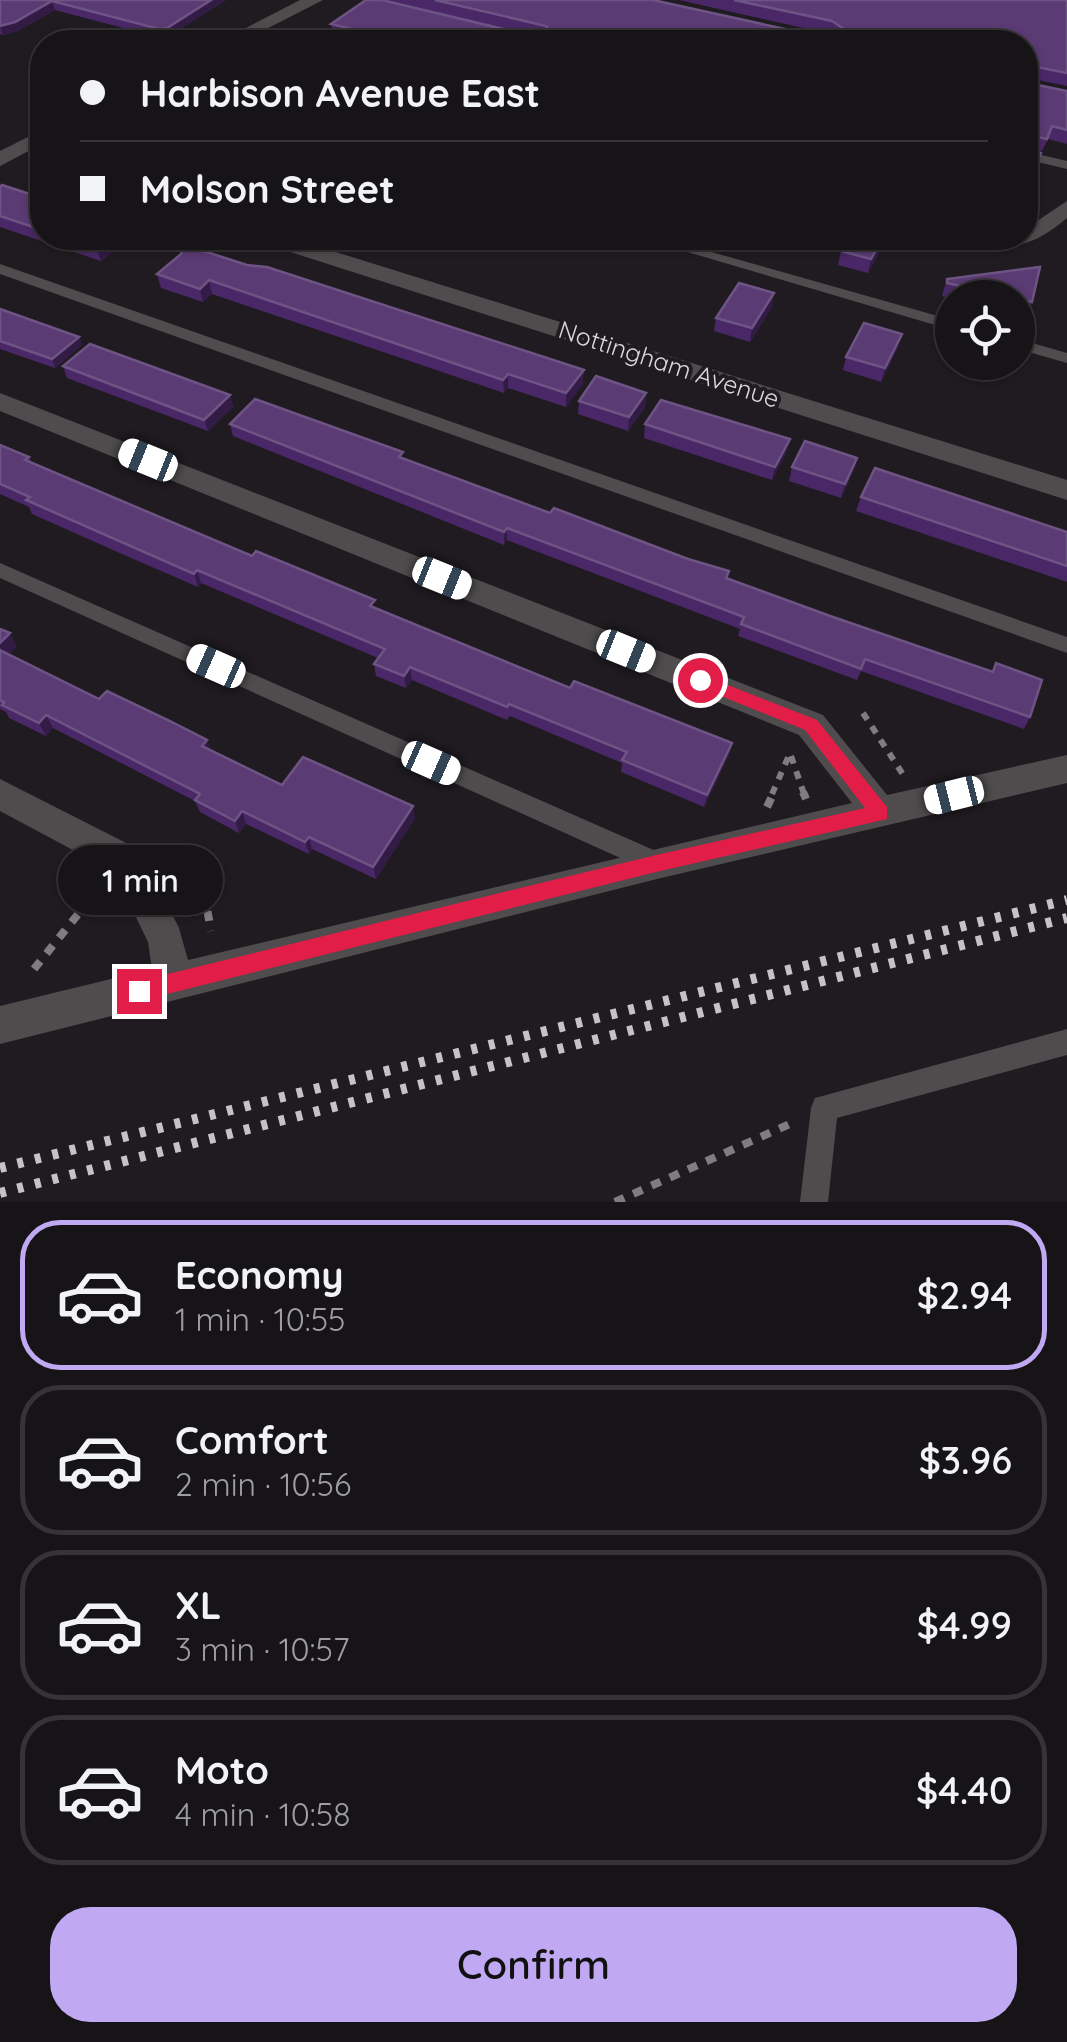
<!DOCTYPE html>
<meta charset="utf-8">
<style>
:root{--surface:#171418;--page:#201d21;--text:#f1f3f6;--muted:#9e9ea2;--line:#363337;--accent:#c0a8f3}
body{margin:0;font-family:Quicksand,sans-serif;background:var(--page);color:var(--text);height:100vh;display:flex;flex-direction:column;font-size:38px;white-space:nowrap}
*{box-sizing:border-box;margin:0}
p{font-size:32px;color:var(--muted)}
.icon{flex:none;width:55px;height:55px;fill:none;stroke:currentColor;stroke-width:2;stroke-linecap:round;stroke-linejoin:round}
.map{position:relative;height:1202px;overflow:hidden}
.panel{display:flex;flex-direction:column;background:var(--surface);flex:1}
.panel>*{flex:none}
.hud{position:absolute;left:30px;top:30px;width:1008px;height:220px;border-radius:40px;box-shadow:0 2px 8px #0004,0 0 0 2px var(--line);display:grid;align-content:center;height:220px;padding:0 50px;background:var(--surface)}
.fabs{position:absolute;left:935px;top:280px;display:grid;gap:20px}
.fabs a{display:grid;place-items:center;width:100px;height:100px;border-radius:50%;background:var(--surface);box-shadow:0 2px 8px #0004,0 0 0 2px var(--line);font-size:50px}
.end{position:absolute;width:45px;height:45px;margin:-22px;border:12px solid #e11d48;background:#fff;box-shadow:0 0 0 5px #fff}
.from{border-radius:50%}
.bubble{position:absolute;height:70px;border-radius:35px;background:var(--surface);box-shadow:0 2px 8px #0004,0 0 0 2px var(--line);font-size:32px;font-weight:600;line-height:70px;text-align:center}
.car{position:absolute;width:30px;height:60px;margin:-30px -15px;border-radius:12px;box-shadow:0 0 8px 2px #0007;background:linear-gradient(#fff 24%,#345 0 40%,#fff 0 76%,#345 0 86%,#fff 0)}
.hud b{display:flex;align-items:center;gap:35px;height:95px;font-size:38px}
.hud b+b{border-top:2px solid var(--line)}
.hud i{width:25px;height:25px;background:var(--text)}
ul{padding:18px 0 0;list-style:none}
li{display:flex;align-items:center;gap:30px;height:150px;margin:0 20px 15px;padding:0 30px;border:5px solid var(--line);border-radius:40px}
li div{flex:1}
li b{display:block;font-size:38px}
li em{font-style:normal;font-weight:600}
li.active{border-color:var(--accent)}
li>.icon{width:90px;height:90px;stroke-width:1.5}
.primary-button{display:flex;gap:20px;margin-top:auto;padding:20px 50px}
.primary-button a{flex:1;height:115px;border-radius:40px;background:var(--accent);color:#111;font-size:40px;font-weight:600;line-height:115px;text-align:center}
.map>svg:first-child{display:block}
.lines{fill:none;stroke-linecap:round;stroke-linejoin:round}
.path-far1{stroke:#807c81;stroke-width:6;stroke-dasharray:8 8;stroke-linecap:butt}
.path{stroke:#807c81;stroke-width:8;stroke-dasharray:10 10;stroke-linecap:butt}
.service{fill:#4f4c4d;fill-rule:evenodd}
.minor{fill:#4f4c4d;fill-rule:evenodd}
.rail{stroke:#c6c3c7;stroke-width:10;stroke-dasharray:6 12;stroke-linecap:butt}
.wall{fill:#4a2867}
.shaded-wall{fill:#321b45}
.building{fill:#5a3b73;stroke:#6e5484;stroke-width:2.5}
.route{fill:#e11d48}
.labels{text-anchor:middle;stroke-width:8;stroke-linejoin:round;paint-order:stroke}
.street-label{font-size:25px;fill:#dbd8dc;stroke:#1f1b20}
</style>
<div class="map">
<svg width="1067" height="1202" viewBox="0 0 1067 1202">
<rect width="100%" height="100%" fill="#1f1b20"/>
<g class="lines">
<!-- path-far1 -->
<g class="path-far1">
<path d="M863,713L904,776"/>
<path d="M772,794L790,753L804,794"/>
</g>
<!-- path -->
<g class="path">
<path d="M803,792L806,799"/>
<path d="M767,807L774,792"/>
<path d="M197,852L211,931"/>
<path d="M34,969L95,893"/>
<path d="M615,1202L792,1123"/>
</g>
<!-- service -->
<g class="service">
<path d="M1025,151L1067,161V169L1025,159Z"/>
<path d="M640,238H662L952,320V330Z"/>
<path d="M0,264L1067,637V653L0,274Z"/>
<path d="M1018,339L1067,353V363L1018,349Z"/>
<path d="M0,563L665,855L669,863L665,871L657,874L649,871L0,578Z"/>
<path d="M1067,1029V1055L837,1118L828,1202H800L811,1108L815,1098Z"/>
</g>
<!-- minor -->
<g class="minor">
<path d="M300,0H323L241,42H219Z"/>
<path d="M42,130V144L0,166V151Z"/>
<path d="M1067,201V218C1040,241 1018,251 983,243L980,238H1025V229Z"/>
<path d="M259,238H291L1067,480V500L262,243Z"/>
<path d="M0,393L823,715L887,795L1067,755V783L657,879L0,1044V1006L152,969L148,942L114,872L0,811V779L140,850L179,928L188,960L852,803L799,735L0,411Z"/>
</g>
<!-- rail -->
<g class="rail">
<path d="M0,1168L1067,900"/>
<path d="M0,1193L1067,918"/>
</g>
</g>
<!-- wall -->
<g class="wall">
<path d="M0,0H226L169,36L161,38L55,10L18,31L3,35L0,34Z"/>
<path d="M387,0H653L808,34H830L679,0H1067V86L1028,78V83L1067,91V144L1048,139L1042,151L1027,149L1041,153L1025,191V42H358L333,36L331,24L526,34Z"/>
<path d="M0,187L42,198V238H129V239L101,261L0,227Z"/>
<path d="M883,245L868,273L838,265L841,251Z"/>
<path d="M181,254L583,384L566,407L508,388L504,393L212,294L203,302L161,288L157,274Z"/>
<path d="M1040,267L1032,302L1027,315L1018,313V298L952,299L942,296L947,279Z"/>
<path d="M772,307L750,342L714,331L716,318Z"/>
<path d="M0,309L79,337L82,345L55,368L0,349Z"/>
<path d="M898,347L881,382L843,370L846,357Z"/>
<path d="M63,366L230,395L233,407L208,431L67,378Z"/>
<path d="M646,393L645,407L628,431L578,414L579,401Z"/>
<path d="M230,424L404,459L833,617L992,671L996,663L1030,717L1024,729L861,671L857,680L738,636L740,629L507,540L504,545L233,436Z"/>
<path d="M645,424L786,453L772,480L644,438Z"/>
<path d="M0,445L29,457L32,463L729,755L704,807L621,772L622,763L510,716L507,720L412,680L406,688L376,676L374,664L378,658L201,583L198,587L122,554L32,514L29,507L0,494Z"/>
<path d="M857,458L853,472L841,498L789,481L792,467Z"/>
<path d="M861,497L1067,532V582L856,511Z"/>
<path d="M0,629L17,646L9,654L99,699L282,785L415,818L376,879L312,849L309,854L246,824L239,833L200,812L195,801L53,728L46,736L9,718L6,712L0,709Z"/>
</g>
<!-- shaded-wall -->
<g class="shaded-wall">
<path d="M211,0H226L169,36L161,38L159,29Z"/>
<path d="M52,1L55,10L18,31L3,35L0,26Z"/>
<path d="M110,238H129V239L101,261L96,248Z"/>
<path d="M883,238H885L883,245L868,273L871,259Z"/>
<path d="M209,280L212,294L203,302L200,289Z"/>
<path d="M774,293L772,307L750,342L752,328Z"/>
<path d="M902,334L898,347L881,382L885,368Z"/>
<path d="M79,337L82,345L55,368L52,359Z"/>
<path d="M584,370L583,384L566,407V393Z"/>
<path d="M508,374V388L504,393L503,380Z"/>
<path d="M646,393L645,407L628,431L629,417Z"/>
<path d="M230,395L233,407L208,431L204,420Z"/>
<path d="M790,439L786,453L772,480L775,467Z"/>
<path d="M857,458L853,472L841,498L845,484Z"/>
<path d="M507,528V540L504,545V532Z"/>
<path d="M197,570L201,583L198,587L194,574Z"/>
<path d="M10,633L17,646L3,660L0,656V643Z"/>
<path d="M410,667L412,680L406,688L404,676Z"/>
<path d="M46,715L53,728L46,736L39,723Z"/>
<path d="M207,740L212,752L202,746Z"/>
<path d="M732,743L729,755L704,807L707,795Z"/>
<path d="M413,806L415,818L376,879L373,867Z"/>
<path d="M242,811L246,824L239,833L235,821Z"/>
<path d="M309,837L312,849L309,854L305,842Z"/>
</g>
<!-- building -->
<g class="building">
<path d="M0,0H211L167,28L159,29L52,1L15,22L0,26Z"/>
<path d="M366,0H382L524,34H545L549,30L546,26L435,0H653L808,34H840L844,29L832,21L734,0H1067V73L1027,65L1028,83L1067,91V130L1052,126L1047,139L1027,135L1026,149L1041,153L1025,188V42H404L331,24Z"/>
<path d="M2,185L42,198V230L0,216V187Z"/>
<path d="M65,238H110L96,248Z"/>
<path d="M849,238H883L871,259L841,251Z"/>
<path d="M185,245L247,265L267,267L584,370L566,393L508,374L503,380L209,280L200,289L157,274L181,254Z"/>
<path d="M1040,267L1032,302L947,283V279Z"/>
<path d="M739,283L774,293L752,328L716,318Z"/>
<path d="M0,309L79,337L52,359L0,341Z"/>
<path d="M864,323L902,334L885,368L846,357Z"/>
<path d="M90,344L230,395L204,420L63,366Z"/>
<path d="M596,376L646,393L629,417L579,401Z"/>
<path d="M255,399L403,452L399,457L550,513L554,508L688,559L729,571L726,578L833,617L993,672L996,663L1042,680L1030,717L865,659L861,669L741,624L744,617L507,528L504,532L230,424Z"/>
<path d="M661,400L790,439L775,467L645,424Z"/>
<path d="M805,441L857,458L845,484L792,467Z"/>
<path d="M0,445L29,457L25,460L252,556L256,551L375,600L370,606L570,688L574,681L732,743L707,795L622,760L627,752L509,704L507,707L410,667L404,676L374,664L385,649L197,570L194,574L26,500L30,497L0,484Z"/>
<path d="M875,468L1067,532V566L861,497Z"/>
<path d="M0,629L10,633L0,643Z"/>
<path d="M0,650L99,699L107,691L170,721L207,740L202,746L282,785L303,757L413,806L373,867L309,837L305,842L242,811L235,821L195,800L200,794L46,715L39,723L2,705L4,702L0,700Z"/>
</g>
<!-- route -->
<path class="route" d="M700,674L817,720L887,807V819L656,872L139,1001L131,998L128,991L131,984L139,981L656,855L865,808L805,730L694,685V676Z"/>
<g class="labels">
<!-- street labels -->
<g class="street-label">
<text transform="translate(669 364) rotate(18)" y="9">Nottingham Avenue</text>
</g>
</g>
</svg>
<div class="fabs">
<a><svg class="icon" aria-label="locate" viewBox="0 0 24 24"><circle cx="12" cy="12" r="6"/><path d="M12 2v4M12 18v4M2 12h4M18 12h4"/></svg></a>
</div>
<i class="end from" style="left:700px;top:680px"></i>
<i class="end" style="left:139px;top:991px"></i>
<div class="bubble" style="left:58px;top:845px;width:165px">1 min</div>
<i class="car" style="left:148px;top:460px;rotate:292deg"></i>
<i class="car" style="left:442px;top:578px;rotate:112deg"></i>
<i class="car" style="left:626px;top:651px;rotate:112deg"></i>
<i class="car" style="left:216px;top:666px;rotate:294deg"></i>
<i class="car" style="left:431px;top:763px;rotate:114deg"></i>
<i class="car" style="left:954px;top:795px;rotate:256deg"></i>
<div class="hud">
<b><i class="from"></i>Harbison Avenue East</b>
<b><i></i>Molson Street</b>
</div>
</div>
<section class="panel">
<ul>
<li class="active"><svg class="icon" aria-label="car" viewBox="0 0 24 24"><path d="M5 17H2v-5l4-1 3-4h7l3 4 3 1v5h-3M9 17h6M6 11h13"/><circle cx="7" cy="17" r="2"/><circle cx="17" cy="17" r="2"/></svg><div><b>Economy</b><p>1 min · 10:55</p></div><em>$2.94</em></li>
<li><svg class="icon" aria-label="car" viewBox="0 0 24 24"><path d="M5 17H2v-5l4-1 3-4h7l3 4 3 1v5h-3M9 17h6M6 11h13"/><circle cx="7" cy="17" r="2"/><circle cx="17" cy="17" r="2"/></svg><div><b>Comfort</b><p>2 min · 10:56</p></div><em>$3.96</em></li>
<li><svg class="icon" aria-label="car" viewBox="0 0 24 24"><path d="M5 17H2v-5l4-1 3-4h7l3 4 3 1v5h-3M9 17h6M6 11h13"/><circle cx="7" cy="17" r="2"/><circle cx="17" cy="17" r="2"/></svg><div><b>XL</b><p>3 min · 10:57</p></div><em>$4.99</em></li>
<li><svg class="icon" aria-label="car" viewBox="0 0 24 24"><path d="M5 17H2v-5l4-1 3-4h7l3 4 3 1v5h-3M9 17h6M6 11h13"/><circle cx="7" cy="17" r="2"/><circle cx="17" cy="17" r="2"/></svg><div><b>Moto</b><p>4 min · 10:58</p></div><em>$4.40</em></li>
</ul>
<div class="primary-button"><a>Confirm</a></div>
</section>
